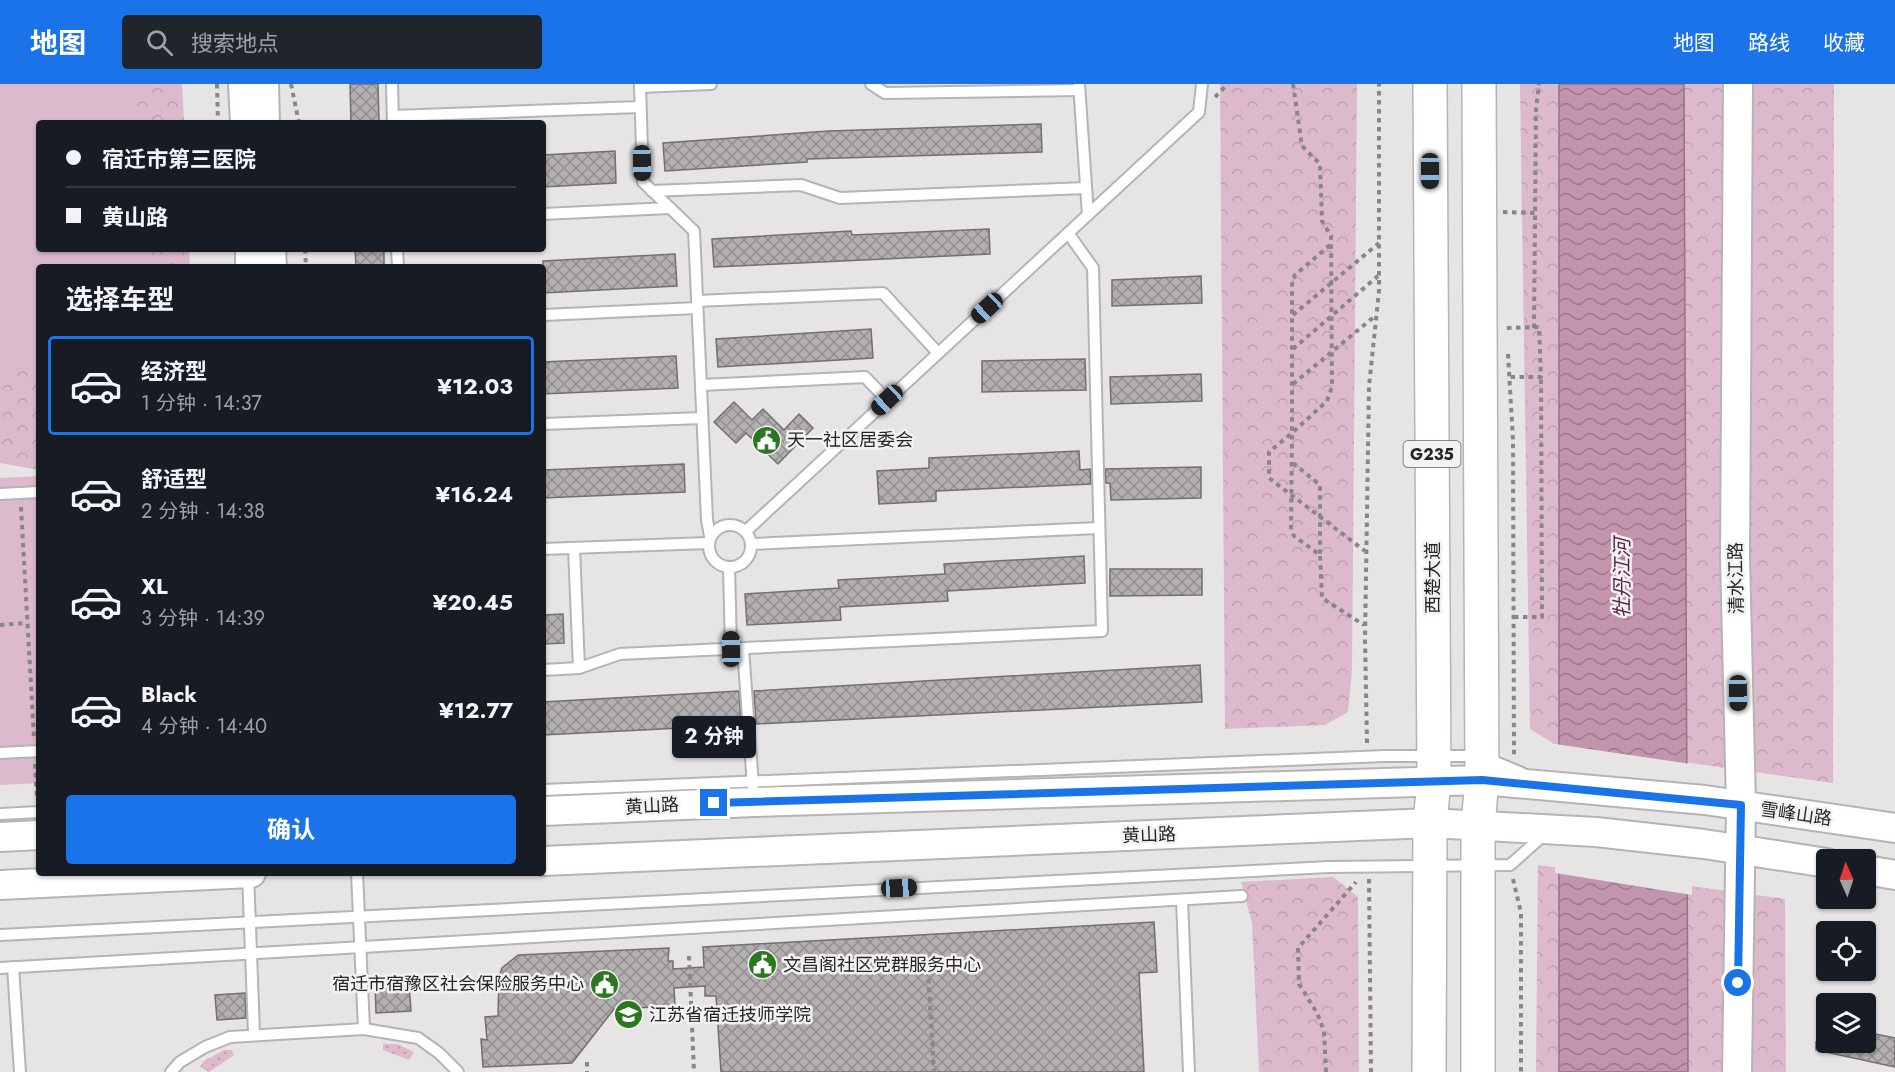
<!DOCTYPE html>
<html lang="zh">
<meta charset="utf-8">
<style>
:root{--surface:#171b24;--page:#20242c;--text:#f1f3f6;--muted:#9ea1a6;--line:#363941;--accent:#1a73e8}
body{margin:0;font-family:Jost,"Noto Sans SC",sans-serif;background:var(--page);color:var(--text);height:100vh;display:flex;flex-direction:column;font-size:22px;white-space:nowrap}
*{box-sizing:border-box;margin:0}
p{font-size:20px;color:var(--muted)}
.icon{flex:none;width:33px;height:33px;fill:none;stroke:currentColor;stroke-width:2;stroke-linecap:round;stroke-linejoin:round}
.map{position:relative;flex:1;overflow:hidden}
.drawer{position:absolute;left:36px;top:180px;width:510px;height:612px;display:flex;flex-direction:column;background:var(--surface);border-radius:6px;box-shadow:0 2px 4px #0004}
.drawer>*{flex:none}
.hud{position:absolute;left:36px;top:36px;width:510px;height:132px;border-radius:6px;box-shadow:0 2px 4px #0004;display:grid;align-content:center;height:132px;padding:0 30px;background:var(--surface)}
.needle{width:39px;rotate:357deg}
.fabs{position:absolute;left:1816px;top:765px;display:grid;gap:12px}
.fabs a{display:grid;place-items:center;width:60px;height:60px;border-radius:6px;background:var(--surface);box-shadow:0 2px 4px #0004;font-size:30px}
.end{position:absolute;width:27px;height:27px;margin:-14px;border:8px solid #1a73e8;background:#fff;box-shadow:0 0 0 3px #fff}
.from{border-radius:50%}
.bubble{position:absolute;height:42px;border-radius:6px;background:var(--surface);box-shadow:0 2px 4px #0004;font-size:20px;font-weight:700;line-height:42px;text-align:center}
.car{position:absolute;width:18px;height:36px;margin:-18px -9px;border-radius:8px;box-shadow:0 0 4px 2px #0007;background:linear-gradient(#222 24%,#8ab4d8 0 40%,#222 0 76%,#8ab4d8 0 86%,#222 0)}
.hud b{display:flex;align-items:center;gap:21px;height:57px;font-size:22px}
.hud b+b{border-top:2px solid var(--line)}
.hud i{width:15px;height:15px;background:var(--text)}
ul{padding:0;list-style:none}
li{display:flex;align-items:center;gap:18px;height:99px;margin:0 12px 9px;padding:0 18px;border:3px solid transparent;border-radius:6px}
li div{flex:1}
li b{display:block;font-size:22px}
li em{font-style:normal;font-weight:700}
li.active{border-color:var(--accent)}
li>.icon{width:54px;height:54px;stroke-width:1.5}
h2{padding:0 30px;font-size:27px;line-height:72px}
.cta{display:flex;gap:12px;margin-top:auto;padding:12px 30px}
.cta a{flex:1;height:69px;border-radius:6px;background:var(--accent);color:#fff;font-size:24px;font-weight:700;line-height:69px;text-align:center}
header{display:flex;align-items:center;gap:36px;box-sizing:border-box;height:84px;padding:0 30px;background:var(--accent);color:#fff}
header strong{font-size:28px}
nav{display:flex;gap:33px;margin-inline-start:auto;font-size:21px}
.search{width:420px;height:54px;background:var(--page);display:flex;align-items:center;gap:15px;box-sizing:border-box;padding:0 21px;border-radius:6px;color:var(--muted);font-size:22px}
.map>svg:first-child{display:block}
.grass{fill:url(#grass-dots)}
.forest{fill:url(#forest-crowns)}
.pitch{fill:#ddbacb}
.water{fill:url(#water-waves);stroke:#937384;stroke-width:1.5}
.pier{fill:#e7e4e5}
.building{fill:url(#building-cross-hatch);stroke:#726f70;stroke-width:1.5}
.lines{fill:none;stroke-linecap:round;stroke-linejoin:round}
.lane-casing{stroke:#b6b3b4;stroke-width:14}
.secondary-casing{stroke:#b6b3b4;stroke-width:32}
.highway-casing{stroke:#b6b3b4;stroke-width:36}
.path{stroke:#888687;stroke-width:4;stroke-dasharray:4.5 4.5;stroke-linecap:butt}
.lane{stroke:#fff;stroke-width:10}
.secondary{stroke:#fff;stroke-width:28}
.highway{stroke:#fff;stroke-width:33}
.route{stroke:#1a73e8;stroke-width:8}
.labels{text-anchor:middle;stroke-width:5;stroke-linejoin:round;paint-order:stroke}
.shield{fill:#f4f1f2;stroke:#646263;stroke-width:1.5}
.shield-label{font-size:16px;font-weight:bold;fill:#262526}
.poi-label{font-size:18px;fill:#262526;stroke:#f4f1f2;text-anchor:start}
.street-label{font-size:18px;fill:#262526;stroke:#f4f1f2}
.water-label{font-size:20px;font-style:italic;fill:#571f40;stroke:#f4f1f2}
</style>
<header>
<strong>地图</strong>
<div class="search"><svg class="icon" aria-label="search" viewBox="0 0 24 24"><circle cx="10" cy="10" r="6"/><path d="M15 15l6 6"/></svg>搜索地点</div>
<nav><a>地图</a><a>路线</a><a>收藏</a></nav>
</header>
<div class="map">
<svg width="1895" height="988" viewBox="0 0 1895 988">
<defs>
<pattern id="grass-dots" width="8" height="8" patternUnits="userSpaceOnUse" patternTransform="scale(1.5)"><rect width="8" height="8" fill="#ddbacb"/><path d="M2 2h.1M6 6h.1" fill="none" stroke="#bea0ae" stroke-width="1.8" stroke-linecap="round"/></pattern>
<pattern id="forest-crowns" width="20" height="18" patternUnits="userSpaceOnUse" patternTransform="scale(1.5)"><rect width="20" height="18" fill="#ddbacb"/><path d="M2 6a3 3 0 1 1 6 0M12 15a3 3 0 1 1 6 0" fill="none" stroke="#bea0ae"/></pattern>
<pattern id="water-waves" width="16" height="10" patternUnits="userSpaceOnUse" patternTransform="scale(1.5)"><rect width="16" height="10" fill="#c295ac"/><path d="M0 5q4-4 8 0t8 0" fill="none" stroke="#9d798c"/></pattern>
<pattern id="building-cross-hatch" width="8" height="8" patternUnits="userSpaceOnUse" patternTransform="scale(1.5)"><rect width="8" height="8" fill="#b3afb1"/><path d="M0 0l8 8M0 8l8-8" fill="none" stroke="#918e90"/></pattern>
</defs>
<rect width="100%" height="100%" fill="#e7e4e5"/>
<!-- grass -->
<g class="grass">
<path d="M383,960H397L414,968L409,976L383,966Z"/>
<path d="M224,966H232L234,971L209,988L200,983L204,977Z"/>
</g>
<!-- forest -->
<g class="forest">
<path d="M0,0H182L184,39H39V165H189L190,183H39V386L0,379Z"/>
<path d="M1220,0H1357L1352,586L1348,628L1325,641L1225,645Z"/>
<path d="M1520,0H1834L1833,699L1554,660L1530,645Z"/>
<path d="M1538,781L1785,815L1786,988H1536Z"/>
<path d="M1333,793L1358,813L1359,988H1259L1252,839L1241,798Z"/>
</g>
<!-- pitch -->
<g class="pitch">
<path d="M0,0H136L138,39H39V165H144V183H39V279L0,281Z"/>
<path d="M39,392V699L0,701V394Z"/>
</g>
<!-- water -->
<path class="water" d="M1559,0H1684L1688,988H1559Z"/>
<!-- pier -->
<path class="pier" d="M1555,660L1691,680L1692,811L1555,789Z"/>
<!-- building -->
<g class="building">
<path d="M350,0H378L379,39H351Z"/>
<path d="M1041,40L1042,68L807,75V78L665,87L663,59L829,47Z"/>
<path d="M615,67L616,99L543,103V71Z"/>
<path d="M989,145L990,170L714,183L712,155L851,147L852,151Z"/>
<path d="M355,165H384V183H356Z"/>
<path d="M675,170L677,202L543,209V177Z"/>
<path d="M1201,192L1202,219L1112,222V196Z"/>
<path d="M871,245L873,274L718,283L716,255Z"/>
<path d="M676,272L678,304L543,310V278Z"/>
<path d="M1085,275L1086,306L982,308V277Z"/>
<path d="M1201,290L1202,317L1111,320L1110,293Z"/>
<path d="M734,318L752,336L763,325L784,346L799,330L813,344L778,380L746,349L736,359L714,338Z"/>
<path d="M1079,367L1080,386L1090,385L1091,400L936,407V417L879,420L877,387L929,384V374Z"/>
<path d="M684,380L685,408L543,414V386Z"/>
<path d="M1201,383V414L1111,416L1110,399H1106L1105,385Z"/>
<path d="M1084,472L1085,499L947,507L948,517L840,523L841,536L747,541L745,510L839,504L838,496L945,490L944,480Z"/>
<path d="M1110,485H1202V511L1110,512Z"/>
<path d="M563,530L564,559L543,560V531Z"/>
<path d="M1200,581L1202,618L756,640L754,607Z"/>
<path d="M739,607L741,641L543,651V618Z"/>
<path d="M1154,838L1157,888L1139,889L1144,988H721L716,912H705V902L674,904L675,922L614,925L572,979L483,983L481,955L487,956L485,933L498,932L499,892L502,884L518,871L669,864L668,877H673V885L704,883L703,863Z"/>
<path d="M409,899L411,927L376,929L375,901Z"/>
<path d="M245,909L246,934L217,936L215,911Z"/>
<path d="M1866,948L1895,954V983L1816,966V958H1866Z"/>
</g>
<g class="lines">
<defs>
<g id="lane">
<path d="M392,0L393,39"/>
<path d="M640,0L643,98L694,147L707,436L710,452"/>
<path d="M871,0L885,9L1079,6"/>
<path d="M1079,0L1088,131"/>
<path d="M640,3L711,0"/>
<path d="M393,32L640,23"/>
<path d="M652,107L801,101L840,114L1086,104"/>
<path d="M543,130L670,124"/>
<path d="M397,165L398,183"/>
<path d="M697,217L883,209L938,269"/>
<path d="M543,231L697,224"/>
<path d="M701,301L865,293L887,316"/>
<path d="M543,340L702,334"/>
<path d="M0,410L39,408"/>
<circle cx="730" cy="462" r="21"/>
<path d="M746,447L1199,28L1202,0"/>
<path d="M751,460L1099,444"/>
<path d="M574,464L579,584"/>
<path d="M543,465L708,459"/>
<path d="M729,483L731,565"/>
<path d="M743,564L753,702"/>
<path d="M543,586L579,584L620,570L1102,547L1093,184L1068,149"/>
<path d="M0,669L39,667"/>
<path d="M543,706L1385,672H1481L1522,689"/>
<path d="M0,730L39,728"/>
<path d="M248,789L254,949"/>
<path d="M357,789L364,945"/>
<path d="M1182,816L1189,988"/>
<path d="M0,851L1329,783L1510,781L1546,749"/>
<path d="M13,883L20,988"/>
<path d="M0,884L1242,812"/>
<path d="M171,988L180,978L205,963L230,953L364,945L418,954L439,969L458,988"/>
</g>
<g id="secondary">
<path d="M243,0L245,39"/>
<path d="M264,0L265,39"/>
<path d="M250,165V183"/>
<path d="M271,165L272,183"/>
<path d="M543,727L754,718L1482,696L1705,716L1895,744"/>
<path d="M0,753L39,751"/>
<path d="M543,777L1430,739L1596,748L1704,760L1827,779"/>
<path d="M1866,786L1895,791"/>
<path d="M0,801L251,789"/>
<path d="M1737,988L1741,721L1735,474L1738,0"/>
</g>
<g id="highway">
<path d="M1429,988L1430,739L1434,697L1430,0"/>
<path d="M1478,988V741L1482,696L1479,0"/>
</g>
</defs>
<!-- lane casing -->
<use href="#lane" class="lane-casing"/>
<!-- secondary casing -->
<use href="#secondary" class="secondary-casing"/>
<!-- highway casing -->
<use href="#highway" class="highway-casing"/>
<!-- path -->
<g class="path">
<path d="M217,0L218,39"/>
<path d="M291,0L299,39"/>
<path d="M1293,0L1302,62L1320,80L1322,137L1331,152L1332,303L1327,317L1292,349L1291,446L1294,452L1320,471L1322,514L1364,541"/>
<path d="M1215,13L1228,0"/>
<path d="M1503,128L1535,129"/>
<path d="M1330,161L1295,191L1292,197V349L1269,368V394L1365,467"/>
<path d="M305,165L306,183"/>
<path d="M1293,231L1379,159"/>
<path d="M1507,244L1539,243L1541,293H1510"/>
<path d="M1534,244L1536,26L1539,0"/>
<path d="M1293,265L1378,192"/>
<path d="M1508,270L1513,356L1514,671"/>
<path d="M1293,300L1375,232"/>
<path d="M1293,379L1320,401V471"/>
<path d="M21,423L34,655"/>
<path d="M1514,533H1542L1541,293"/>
<path d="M0,541L27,539"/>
<path d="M1367,659L1365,555L1369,302L1379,207V0"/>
<path d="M35,680L37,715"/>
<path d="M1369,795L1371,988"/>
<path d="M1513,795L1521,829V988"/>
<path d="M689,872L694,988"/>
<path d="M928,886L934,988"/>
<path d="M587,978V988"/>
<path d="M1326,988L1324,947L1317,929L1299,900L1298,864L1356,798"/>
</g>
<!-- lane -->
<use href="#lane" class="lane"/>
<!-- secondary -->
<use href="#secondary" class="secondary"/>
<!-- highway -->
<use href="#highway" class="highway"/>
</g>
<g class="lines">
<!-- route -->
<path class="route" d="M714,719L1482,696L1741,721L1738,899"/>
</g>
<!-- icons -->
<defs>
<symbol id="civic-disc" viewBox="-11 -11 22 22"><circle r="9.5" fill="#2b7821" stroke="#f4f1f2"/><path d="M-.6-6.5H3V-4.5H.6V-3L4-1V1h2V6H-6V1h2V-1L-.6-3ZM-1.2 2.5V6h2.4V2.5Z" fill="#fff"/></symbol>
<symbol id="school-disc" viewBox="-11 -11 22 22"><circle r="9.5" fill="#2b7821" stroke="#f4f1f2"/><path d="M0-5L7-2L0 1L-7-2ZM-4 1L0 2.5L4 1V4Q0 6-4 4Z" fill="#fff"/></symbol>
</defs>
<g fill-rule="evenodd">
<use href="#civic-disc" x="750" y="340" width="33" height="33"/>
<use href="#civic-disc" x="746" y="864" width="33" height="33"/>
<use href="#civic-disc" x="588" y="884" width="33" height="33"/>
<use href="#school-disc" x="612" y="914" width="33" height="33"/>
</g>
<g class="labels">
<!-- shield labels -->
<rect class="shield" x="1403.5" y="357" width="57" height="26" rx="4.5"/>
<g class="shield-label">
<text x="1432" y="376">G235</text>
</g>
<!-- poi labels -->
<g class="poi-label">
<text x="787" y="362">天一社区居委会</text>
<text x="783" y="887">文昌阁社区党群服务中心</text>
<text x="584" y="906" text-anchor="end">宿迁市宿豫区社会保险服务中心</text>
<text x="649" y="937">江苏省宿迁技师学院</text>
</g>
<!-- street labels -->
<g class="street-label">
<text transform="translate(1433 494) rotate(-90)" y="6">西楚大道</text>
<text transform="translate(1736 494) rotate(-91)" y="6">清水江路</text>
<text transform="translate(652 722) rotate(-3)" y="6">黄山路</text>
<text transform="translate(1796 730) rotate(8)" y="6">雪峰山路</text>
<text transform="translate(1149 751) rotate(-2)" y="6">黄山路</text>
</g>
<!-- water labels -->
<g class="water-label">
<text transform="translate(1622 494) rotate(-90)" y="7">牡丹江河</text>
</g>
</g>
</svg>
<div class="fabs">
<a><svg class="needle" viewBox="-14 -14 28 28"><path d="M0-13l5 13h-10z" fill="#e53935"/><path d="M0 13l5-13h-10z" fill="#9ea1a6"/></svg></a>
<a><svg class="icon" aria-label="locate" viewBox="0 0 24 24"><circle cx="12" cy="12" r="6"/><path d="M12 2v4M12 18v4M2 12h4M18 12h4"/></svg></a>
<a><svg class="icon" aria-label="layers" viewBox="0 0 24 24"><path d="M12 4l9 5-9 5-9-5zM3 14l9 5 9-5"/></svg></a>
</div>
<i class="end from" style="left:1738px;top:899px"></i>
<i class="end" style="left:714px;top:719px"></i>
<div class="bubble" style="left:672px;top:632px;width:84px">2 分钟</div>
<i class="car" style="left:642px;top:79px;rotate:179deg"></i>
<i class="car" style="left:1430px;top:87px;rotate:180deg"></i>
<i class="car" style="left:987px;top:224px;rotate:227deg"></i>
<i class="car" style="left:887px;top:316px;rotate:227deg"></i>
<i class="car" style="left:731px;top:565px;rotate:359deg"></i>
<i class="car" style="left:1738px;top:609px;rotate:179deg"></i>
<i class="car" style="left:899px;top:804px;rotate:87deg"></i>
<div class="hud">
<b><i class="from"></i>宿迁市第三医院</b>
<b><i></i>黄山路</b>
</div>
<section class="drawer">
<h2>选择车型</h2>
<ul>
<li class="active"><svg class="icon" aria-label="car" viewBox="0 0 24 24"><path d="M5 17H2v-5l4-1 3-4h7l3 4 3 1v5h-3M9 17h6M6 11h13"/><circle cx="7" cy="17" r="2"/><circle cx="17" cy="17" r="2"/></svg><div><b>经济型</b><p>1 分钟 · 14:37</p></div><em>¥12.03</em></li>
<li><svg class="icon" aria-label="car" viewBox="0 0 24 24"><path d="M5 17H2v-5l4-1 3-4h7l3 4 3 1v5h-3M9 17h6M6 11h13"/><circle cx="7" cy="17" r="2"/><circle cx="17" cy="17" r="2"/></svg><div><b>舒适型</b><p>2 分钟 · 14:38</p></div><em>¥16.24</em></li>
<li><svg class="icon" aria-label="car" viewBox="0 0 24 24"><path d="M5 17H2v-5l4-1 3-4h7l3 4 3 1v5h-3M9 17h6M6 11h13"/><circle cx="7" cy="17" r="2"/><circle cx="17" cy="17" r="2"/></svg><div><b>XL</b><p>3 分钟 · 14:39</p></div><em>¥20.45</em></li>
<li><svg class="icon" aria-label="car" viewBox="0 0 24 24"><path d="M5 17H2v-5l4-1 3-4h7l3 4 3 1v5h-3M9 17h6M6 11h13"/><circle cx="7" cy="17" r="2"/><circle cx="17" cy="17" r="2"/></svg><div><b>Black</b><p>4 分钟 · 14:40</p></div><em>¥12.77</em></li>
</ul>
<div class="cta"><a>确认</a></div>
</section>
</div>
